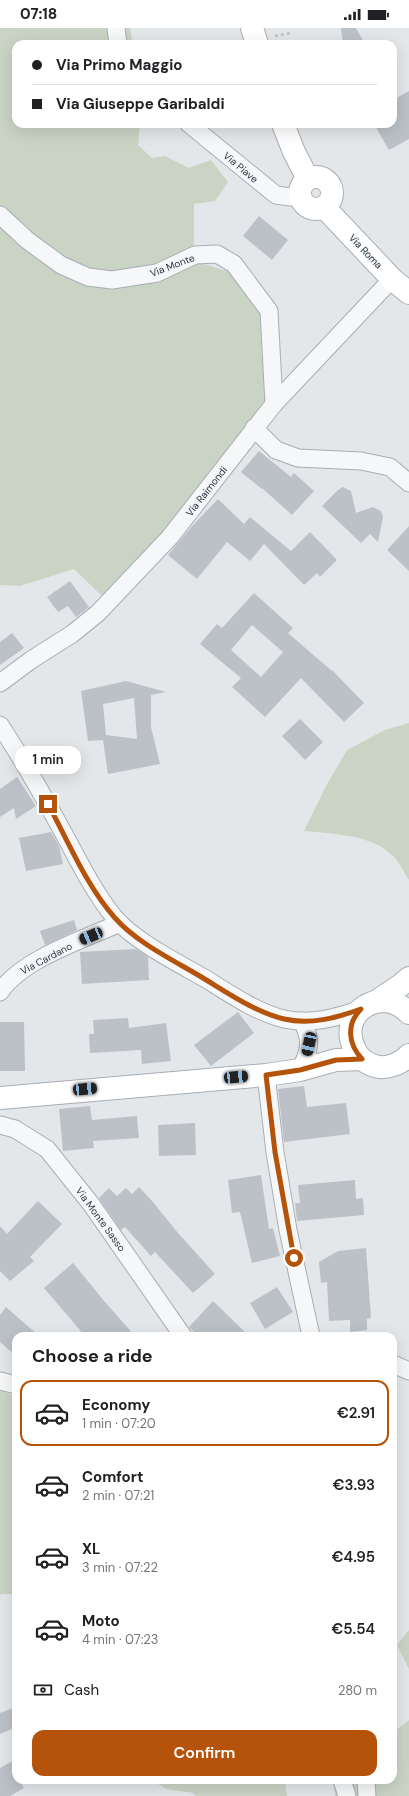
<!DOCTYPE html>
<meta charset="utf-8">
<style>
:root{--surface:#fff;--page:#f6f6f6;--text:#202124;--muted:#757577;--line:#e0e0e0;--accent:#b45309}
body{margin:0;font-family:"DM Sans",sans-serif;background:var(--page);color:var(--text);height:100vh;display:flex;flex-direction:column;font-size:15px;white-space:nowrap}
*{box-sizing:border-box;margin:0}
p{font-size:13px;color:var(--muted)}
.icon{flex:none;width:22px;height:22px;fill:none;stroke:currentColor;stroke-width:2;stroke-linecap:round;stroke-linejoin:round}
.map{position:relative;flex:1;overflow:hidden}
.panel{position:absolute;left:12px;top:1304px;width:385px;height:452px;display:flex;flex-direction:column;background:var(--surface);border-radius:12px;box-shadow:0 4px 16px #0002}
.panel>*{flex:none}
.guide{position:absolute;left:12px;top:12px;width:385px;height:88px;border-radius:12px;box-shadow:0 4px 16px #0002;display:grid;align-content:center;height:88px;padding:0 20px;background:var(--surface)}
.end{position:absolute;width:18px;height:18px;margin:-9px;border:5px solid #b45309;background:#fff;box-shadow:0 0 0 2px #fff}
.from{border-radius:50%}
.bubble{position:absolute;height:28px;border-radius:12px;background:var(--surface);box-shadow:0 4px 16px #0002;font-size:13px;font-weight:600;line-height:28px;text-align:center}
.car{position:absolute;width:12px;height:24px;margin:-12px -6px;border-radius:5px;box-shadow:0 0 3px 1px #0007;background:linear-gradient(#222 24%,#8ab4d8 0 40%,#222 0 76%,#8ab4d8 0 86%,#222 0)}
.guide b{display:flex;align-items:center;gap:14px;height:38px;font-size:15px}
.guide b+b{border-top:1px solid var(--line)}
.guide i{width:10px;height:10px;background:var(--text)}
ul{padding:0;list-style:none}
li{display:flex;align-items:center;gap:12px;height:66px;margin:0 8px 6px;padding:0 12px;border:2px solid transparent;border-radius:12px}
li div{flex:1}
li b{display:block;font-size:15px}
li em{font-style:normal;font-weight:600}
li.active{border-color:var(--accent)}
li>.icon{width:36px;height:36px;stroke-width:1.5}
h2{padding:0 20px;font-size:18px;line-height:48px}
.pay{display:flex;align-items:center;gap:10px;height:44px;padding:0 20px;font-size:15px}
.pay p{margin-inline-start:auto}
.button{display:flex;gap:8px;margin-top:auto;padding:8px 20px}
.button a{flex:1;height:46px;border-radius:12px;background:var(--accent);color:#fff;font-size:16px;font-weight:600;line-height:46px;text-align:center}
.status{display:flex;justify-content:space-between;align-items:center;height:28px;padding:0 20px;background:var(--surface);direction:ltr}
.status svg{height:11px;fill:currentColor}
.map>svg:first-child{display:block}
.green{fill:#cad4c5}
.building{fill:#bbc1c7;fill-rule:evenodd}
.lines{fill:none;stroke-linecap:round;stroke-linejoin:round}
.minor-casing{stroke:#a8aeb4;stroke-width:19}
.secondary-casing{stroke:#a8aeb4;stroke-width:24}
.path{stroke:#bdc1c6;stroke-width:2.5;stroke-dasharray:3 3;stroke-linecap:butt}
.minor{stroke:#f6f7f9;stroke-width:17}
.secondary{stroke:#fff;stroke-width:22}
.route{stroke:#b45309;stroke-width:5}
.labels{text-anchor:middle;stroke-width:3;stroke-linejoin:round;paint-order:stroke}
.street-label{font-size:10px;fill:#2c3642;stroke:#f3f5f8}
</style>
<div class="status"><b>07:18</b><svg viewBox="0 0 49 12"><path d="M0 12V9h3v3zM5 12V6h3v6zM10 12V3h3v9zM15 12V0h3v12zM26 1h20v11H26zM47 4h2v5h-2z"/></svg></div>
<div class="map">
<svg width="409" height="1768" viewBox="0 0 409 1768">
<rect width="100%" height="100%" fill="#e3e7ea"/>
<!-- green -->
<g class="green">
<path d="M0,0H130L133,16H16V96H140L138,117L152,130L165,128L189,140L211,132L228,154L215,173L194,176V233L233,245L252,271L264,293L266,370L197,475L103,569L74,541L20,558L0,557Z"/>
<path d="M409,695V852C404,845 400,835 394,829C373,806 333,806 304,803L326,758L347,722L385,702Z"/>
<path d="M0,1362L16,1369V1566H2L0,1567Z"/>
<path d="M409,1602V1641L397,1617Z"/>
<path d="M409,1692V1768H335L333,1752H393V1698L398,1701Z"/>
<path d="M152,1752H285L287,1768H195L193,1765L166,1761Z"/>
</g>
<!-- building -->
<g class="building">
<path d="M341,0H356L365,16H343Z"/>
<path d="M409,63V111L389,122L374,96H393V72Z"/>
<path d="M259,188L288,212L272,232L243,208Z"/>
<path d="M259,423L291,449L294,445L314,463L292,487L262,460V461L241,444Z"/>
<path d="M343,459L351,463L356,485L373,479L381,483L383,489L378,514L370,506L361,515L322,478L338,462Z"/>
<path d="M218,471L244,496L250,489L291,523L310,504L337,532L320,549L317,545L304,557L264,516L250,533L227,514L197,551L168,527L192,498Z"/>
<path d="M409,498V543L387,522Z"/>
<path d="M70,553L89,579L76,589L68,578L58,584L47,569Z"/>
<path d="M254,565L293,600L288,605L332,643V642L364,675L344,694L301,650L265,689L232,659L241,650L200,616L217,596L222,600ZM252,597L283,624L261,649L231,622Z"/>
<path d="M12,605L24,620L0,637V614Z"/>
<path d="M126,653L166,664L151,667V699L160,736L108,746L103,712L88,713L81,663ZM134,670L137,711L106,707L103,676Z"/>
<path d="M300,691L323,714L305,732L282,708Z"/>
<path d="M17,749L36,778L16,791L14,780L0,789V761Z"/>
<path d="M51,804L59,818L63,836L26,843L19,810Z"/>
<path d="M74,892L77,902L45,917L40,903Z"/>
<path d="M136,921L148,929L149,952L82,956L80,924Z"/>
<path d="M238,984L254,1005L211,1038L194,1017Z"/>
<path d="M128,990L129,1000L166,995L171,1033L142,1036L141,1022L90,1025L89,1006H94L93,992Z"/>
<path d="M0,994H24L25,1043H0Z"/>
<path d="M304,1058L307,1079L346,1075L350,1106L284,1114L278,1061Z"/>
<path d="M90,1078L92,1092L137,1088L139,1110L93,1113L94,1120L63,1123L59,1081Z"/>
<path d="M195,1095L196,1127L159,1128L158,1097Z"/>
<path d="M261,1147L269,1201L273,1200L280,1228L252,1235L240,1184L232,1185L228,1152Z"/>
<path d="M355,1152L356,1171L363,1170L364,1187L297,1193L295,1175H300L298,1157Z"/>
<path d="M139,1159L152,1173L178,1205L215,1246L193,1265L155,1224L151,1228L125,1199L121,1202L99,1170L109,1160L117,1168L126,1160L132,1166Z"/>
<path d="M38,1173L62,1196L30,1229L34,1233L10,1253L0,1243V1198L7,1206Z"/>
<path d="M366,1220L371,1290L367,1291V1302L350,1304V1292L329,1293L327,1254L321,1255L319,1234L338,1223Z"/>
<path d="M73,1235L105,1274L135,1308H85L44,1260Z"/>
<path d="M277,1259L293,1284L265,1301L250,1275Z"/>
<path d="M213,1273L249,1308H198L189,1299Z"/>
<path d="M6,1279L39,1308H16V1328L0,1314V1287Z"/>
<path d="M16,1679V1699L0,1706V1685Z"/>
<path d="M16,1731V1752H20L24,1760L10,1768H0V1740Z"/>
</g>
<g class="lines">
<defs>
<g id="minor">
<path d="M116,0L118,16"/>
<path d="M189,96L276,167L290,169L300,168"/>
<path d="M0,187L27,212L61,237L88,249L112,252L157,245L195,227L217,226L234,236L269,283L274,376"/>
<path d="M254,400L276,422L298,430L361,433L390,439L409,455"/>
<path d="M0,655L31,632L72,606L98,585L170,509L274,376L392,251"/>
<path d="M0,697C23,732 44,769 64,806C79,834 94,864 114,889C134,913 178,935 206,951C230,966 256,984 284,991C310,997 336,990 361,981"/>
<path d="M0,964C22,931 84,911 120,895"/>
<path d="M300,1042C310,1023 312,1012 302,993"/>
<path d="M266,1047L275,1124L288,1202L311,1308"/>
<path d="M0,1097L15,1101L47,1121L91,1176L183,1308"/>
<path d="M393,1336L409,1343"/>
<path d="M0,1353L16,1357"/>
<path d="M342,1752L347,1768"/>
<path d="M366,1752L367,1768"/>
</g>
<g id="secondary">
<path d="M252,0L257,16"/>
<path d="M283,96L294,124L308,151"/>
<circle cx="316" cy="165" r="16"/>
<path d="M324,179L392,251L409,265"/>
<path d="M377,973L401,957L409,950"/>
<path d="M409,985C381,956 336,985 355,1022C359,1031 369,1037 379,1039C390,1040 402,1035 409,1027"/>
<path d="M0,1070L266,1047L300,1042L336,1032L362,1031"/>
</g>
</defs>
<!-- minor casing -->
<use href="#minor" class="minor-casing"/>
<!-- secondary casing -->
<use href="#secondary" class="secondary-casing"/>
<!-- path -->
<path class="path" d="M275,8L291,5"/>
<!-- minor -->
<use href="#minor" class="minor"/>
<!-- secondary -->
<use href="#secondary" class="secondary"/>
</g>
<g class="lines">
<!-- route -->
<path class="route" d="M48,776C68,813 87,859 115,890C137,915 175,933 203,950C228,965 255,984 284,991C310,997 336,990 361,981C346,996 348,1016 362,1031L336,1032L300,1042L266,1047L275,1124L294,1230"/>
</g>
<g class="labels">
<!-- street labels -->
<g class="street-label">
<text transform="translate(241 139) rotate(40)" y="4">Via Piave</text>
<text transform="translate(366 223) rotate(46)" y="4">Via Roma</text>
<text transform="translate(172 237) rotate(-21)" y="4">Via Monte</text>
<text transform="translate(206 463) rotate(-52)" y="4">Via Raimondi</text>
<text transform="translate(46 930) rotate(-28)" y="4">Via Cardano</text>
<text transform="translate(101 1191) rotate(54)" y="4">Via Monte Sasso</text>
</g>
</g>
</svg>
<i class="end from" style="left:294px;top:1230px"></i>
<i class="end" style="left:48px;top:776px"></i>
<div class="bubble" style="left:15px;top:718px;width:66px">1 min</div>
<i class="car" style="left:91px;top:908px;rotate:247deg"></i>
<i class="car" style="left:309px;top:1016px;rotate:192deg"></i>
<i class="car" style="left:236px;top:1049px;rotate:85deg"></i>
<i class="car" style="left:85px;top:1061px;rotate:85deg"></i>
<div class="guide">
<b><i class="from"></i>Via Primo Maggio</b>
<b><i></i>Via Giuseppe Garibaldi</b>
</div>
<section class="panel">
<h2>Choose a ride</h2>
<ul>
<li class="active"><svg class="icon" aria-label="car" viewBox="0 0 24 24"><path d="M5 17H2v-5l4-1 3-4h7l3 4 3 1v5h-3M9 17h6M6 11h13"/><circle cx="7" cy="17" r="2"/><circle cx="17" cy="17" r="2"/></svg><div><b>Economy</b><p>1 min · 07:20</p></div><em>€2.91</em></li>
<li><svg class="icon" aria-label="car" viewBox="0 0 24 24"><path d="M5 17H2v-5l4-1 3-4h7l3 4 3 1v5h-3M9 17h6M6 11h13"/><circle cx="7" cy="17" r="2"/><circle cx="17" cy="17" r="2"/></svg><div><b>Comfort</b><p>2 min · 07:21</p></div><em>€3.93</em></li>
<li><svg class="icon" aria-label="car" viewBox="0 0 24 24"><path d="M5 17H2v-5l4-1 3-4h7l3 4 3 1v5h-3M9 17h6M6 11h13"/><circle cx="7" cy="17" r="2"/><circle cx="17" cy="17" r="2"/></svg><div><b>XL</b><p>3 min · 07:22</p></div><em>€4.95</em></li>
<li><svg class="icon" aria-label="car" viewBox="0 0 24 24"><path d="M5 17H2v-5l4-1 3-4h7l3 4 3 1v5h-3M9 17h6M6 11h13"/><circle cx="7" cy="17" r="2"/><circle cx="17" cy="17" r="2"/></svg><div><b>Moto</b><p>4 min · 07:23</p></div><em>€5.54</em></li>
</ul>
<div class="pay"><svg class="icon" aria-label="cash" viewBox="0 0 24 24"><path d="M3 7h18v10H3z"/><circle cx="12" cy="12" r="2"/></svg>Cash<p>280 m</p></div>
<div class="button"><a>Confirm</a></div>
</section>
</div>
